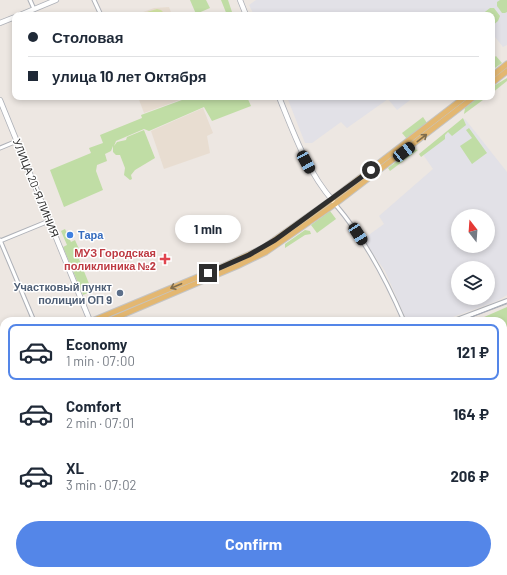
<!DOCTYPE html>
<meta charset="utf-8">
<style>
:root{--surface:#fff;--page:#f2f2f3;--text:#1f2937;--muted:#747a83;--line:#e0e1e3;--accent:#5486e8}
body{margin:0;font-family:Barlow,sans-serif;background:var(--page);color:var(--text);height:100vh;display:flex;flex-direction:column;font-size:15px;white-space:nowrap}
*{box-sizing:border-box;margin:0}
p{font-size:13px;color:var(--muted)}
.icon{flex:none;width:22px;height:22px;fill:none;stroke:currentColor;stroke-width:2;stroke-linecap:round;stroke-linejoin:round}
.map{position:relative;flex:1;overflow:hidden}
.details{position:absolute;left:0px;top:317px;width:507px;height:258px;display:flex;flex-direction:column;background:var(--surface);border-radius:12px 12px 0 0;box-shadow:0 2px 6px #0003}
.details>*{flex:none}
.guide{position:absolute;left:12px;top:12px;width:483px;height:88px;border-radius:8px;box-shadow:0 2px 6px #0003;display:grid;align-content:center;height:88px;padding:0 16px;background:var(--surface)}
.needle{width:26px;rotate:343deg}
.tools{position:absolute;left:451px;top:209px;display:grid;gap:8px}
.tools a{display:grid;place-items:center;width:44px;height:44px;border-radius:50%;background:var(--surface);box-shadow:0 2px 6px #0003;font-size:20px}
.end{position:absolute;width:18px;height:18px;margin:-9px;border:5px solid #2e2e2e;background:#fff;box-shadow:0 0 0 2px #fff}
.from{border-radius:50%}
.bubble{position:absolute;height:28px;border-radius:14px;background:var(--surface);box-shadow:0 2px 6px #0003;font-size:13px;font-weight:700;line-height:28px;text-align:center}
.car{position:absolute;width:12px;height:24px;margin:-12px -6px;border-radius:5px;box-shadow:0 0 3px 1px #0007;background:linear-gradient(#222 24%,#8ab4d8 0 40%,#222 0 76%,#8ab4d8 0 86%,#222 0)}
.guide b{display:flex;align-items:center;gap:14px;height:38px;font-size:15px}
.guide b+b{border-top:1px solid var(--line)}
.guide i{width:10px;height:10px;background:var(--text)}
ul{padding:7px 0 0;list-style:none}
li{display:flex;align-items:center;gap:12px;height:56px;margin:0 8px 6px;padding:0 8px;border:2px solid transparent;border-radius:8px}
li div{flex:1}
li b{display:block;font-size:15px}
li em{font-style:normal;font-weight:700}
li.active{border-color:var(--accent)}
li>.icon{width:36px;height:36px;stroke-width:1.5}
.action{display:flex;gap:8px;margin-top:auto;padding:8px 16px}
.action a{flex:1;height:46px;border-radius:24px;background:var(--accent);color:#fff;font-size:16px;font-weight:700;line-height:46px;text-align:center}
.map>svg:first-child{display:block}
.industrial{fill:#e2e1e7;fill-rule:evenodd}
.education{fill:#e8ddd1}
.green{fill:#c0dda5}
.pitch{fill:#d1e3a2}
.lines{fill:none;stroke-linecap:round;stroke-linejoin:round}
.minor-casing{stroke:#aeb1b8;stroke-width:5}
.tertiary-casing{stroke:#aeb1b8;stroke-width:6}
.secondary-casing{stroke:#aeb1b8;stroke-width:6}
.primary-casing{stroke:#c4c4c4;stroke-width:7}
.minor{stroke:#fff;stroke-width:3}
.tertiary{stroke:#fff;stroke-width:4}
.secondary{stroke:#fff;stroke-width:4.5}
.primary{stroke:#e3b771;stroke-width:5}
.tram{stroke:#a5aab5;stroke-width:1}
.oneway{stroke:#7f6c4c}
.route{stroke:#2e2e2e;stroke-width:5}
.shop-dot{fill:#3f7fe0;stroke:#fff;stroke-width:1.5}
.health-dot{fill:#e0444e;stroke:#fff;stroke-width:1.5}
.service-dot{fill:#5c6f8a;stroke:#fff;stroke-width:1.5}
.labels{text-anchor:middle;stroke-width:3;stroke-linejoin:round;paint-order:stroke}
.street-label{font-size:11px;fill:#2e2e2e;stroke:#fff}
.shop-label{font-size:11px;font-weight:bold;fill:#366cbe;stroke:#fff;text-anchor:start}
.health-label{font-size:11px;font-weight:bold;fill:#be3a42;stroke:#fff;text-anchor:end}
.service-label{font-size:11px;font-weight:bold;fill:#4e5e75;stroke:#fff;text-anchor:end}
</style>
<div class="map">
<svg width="507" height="575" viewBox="0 0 507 575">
<rect width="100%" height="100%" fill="#ede7e2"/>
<!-- industrial -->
<g class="industrial">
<path d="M256,0H507V45L503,47L495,37L492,40V15H254L249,5Z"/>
<path d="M287,97H414L397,110L388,99L347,128L341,122L312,143H305Z"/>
<path d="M465,119L507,172V295L497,301L442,321H407L385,271L363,239L384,224L379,216L433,169L422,153ZM458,216H488V246H458ZM458,268H488V298H458Z"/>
</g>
<!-- education -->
<g class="education">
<path d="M169,7L172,15H135L154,8Z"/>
<path d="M138,97H188L144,113Z"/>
<path d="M203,108L213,133L207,136L210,153L164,169L151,131Z"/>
</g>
<!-- green -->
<g class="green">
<path d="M190,0H206L210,8L196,14Z"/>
<path d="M221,0H228L233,15H227Z"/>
<path d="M500,0H507V12L505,13H502L497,6V2Z"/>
<path d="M490,8H494L500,16L498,21L492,26V15H481Z"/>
<path d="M496,56L502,63L492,70V59Z"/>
<path d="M507,78V81L492,93V87Z"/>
<path d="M190,97H247L251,106L212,121L204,107L149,131L144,129L116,141L114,146L117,142L126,140L127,137L144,130L155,158L135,170L131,175L132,179L130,180L124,175L125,168L120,155H116L113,152V146L111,151L105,154L107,161L97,165L96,171L103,190L64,207L50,170L91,153L89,148L103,143L100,135L142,118L141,115Z"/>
<path d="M479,97H487L464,114L465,108Z"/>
<path d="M423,117L427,123L407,139L402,133Z"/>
<path d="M463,118L466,125L452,136L448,132L445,135V139L421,157L419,154Z"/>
<path d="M469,128L487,153L472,164L460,146L472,138L466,130Z"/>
<path d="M413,149L418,150L390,171L388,168Z"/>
<path d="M330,211L336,219L317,233L311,225Z"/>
<path d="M65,229L71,242L75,240L83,258L79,259L92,291L83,295L63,247L67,245L61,231Z"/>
<path d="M305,230L310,231L311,234L305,235L285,248V244Z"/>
<path d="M507,307V330H504L507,338V488L503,489V321H475Z"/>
</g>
<!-- pitch -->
<path class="pitch" d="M157,9L161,10L166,15H137Z"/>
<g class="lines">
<defs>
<g id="minor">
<path d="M30,0L34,9"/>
<path d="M94,0L101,15"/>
<path d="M0,148L17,141"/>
<path d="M335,204C365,239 386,279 404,321"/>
<path d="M0,240L34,321"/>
<path d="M0,241L49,221"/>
<path d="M506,332L507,334"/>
<path d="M0,373L4,381"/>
<path d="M0,445L4,443"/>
<path d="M503,496L507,494"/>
<path d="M0,502L4,512"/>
<path d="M503,505L507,514"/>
<path d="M28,571L30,575"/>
<path d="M79,571L81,575"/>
<path d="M133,571L135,575"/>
<path d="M240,571L242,575"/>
<path d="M338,571L339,575"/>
<path d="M440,571L442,575"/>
<path d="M294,575L305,571"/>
</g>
<g id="tertiary">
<path d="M454,321L507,301"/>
<path d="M503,527L507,525"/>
<path d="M383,575L393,571"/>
</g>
<g id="secondary">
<path d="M240,0L246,15"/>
<path d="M20,15L56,0"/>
<path d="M0,23L15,17"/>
<path d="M279,97C294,134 307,171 333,201"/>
<path d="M0,100L90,321"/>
<path d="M0,501L4,500"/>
<path d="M191,571L192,575"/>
</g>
<g id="primary">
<path d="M492,76L507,64"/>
<path d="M492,83L507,71"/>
<path d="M92,321L224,266L263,248L331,200L465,97"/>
<path d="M108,321L237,266L266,252L335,204L474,97"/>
<path d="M0,358L4,356"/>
<path d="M0,365L4,363"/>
</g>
</defs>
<!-- minor casing -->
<use href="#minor" class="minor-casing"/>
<!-- tertiary casing -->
<use href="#tertiary" class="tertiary-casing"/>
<!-- secondary casing -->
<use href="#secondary" class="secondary-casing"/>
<!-- primary casing -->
<use href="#primary" class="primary-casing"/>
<!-- minor -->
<use href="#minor" class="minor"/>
<!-- tertiary -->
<use href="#tertiary" class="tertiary"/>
<!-- secondary -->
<use href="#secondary" class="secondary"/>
<!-- primary -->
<use href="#primary" class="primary"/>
<!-- tram -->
<g class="tram">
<path d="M461,321L507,303"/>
<path d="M0,506L4,504"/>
</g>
</g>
<!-- one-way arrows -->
<defs><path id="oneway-shaft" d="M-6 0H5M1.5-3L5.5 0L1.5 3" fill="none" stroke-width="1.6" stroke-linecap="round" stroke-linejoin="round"/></defs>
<g class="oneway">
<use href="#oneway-shaft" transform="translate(422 138) rotate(-38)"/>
<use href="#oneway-shaft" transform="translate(176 286) rotate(157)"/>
</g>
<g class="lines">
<!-- route -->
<path class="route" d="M208,273L249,255L275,240L371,170"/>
</g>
<!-- markers -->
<circle class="shop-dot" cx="70" cy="235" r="4"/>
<path class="health-dot" d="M163 253h4v4h4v4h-4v4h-4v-4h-4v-4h4z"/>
<circle class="service-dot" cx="120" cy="293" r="4"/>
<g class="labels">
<!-- street labels -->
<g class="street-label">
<text transform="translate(36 188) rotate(68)" y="4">УЛИЦА 20-Я ЛИНИЯ</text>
</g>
<!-- shop labels -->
<g class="shop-label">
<text x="78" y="239">Тара</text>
</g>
<!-- health labels -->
<g class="health-label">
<text x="156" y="257">МУЗ Городская<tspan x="156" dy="13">поликлиника №2</tspan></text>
</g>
<!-- service labels -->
<g class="service-label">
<text x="112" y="291">Участковый пункт<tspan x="112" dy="13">полиции ОП 9</tspan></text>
</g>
</g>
</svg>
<div class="tools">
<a><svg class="needle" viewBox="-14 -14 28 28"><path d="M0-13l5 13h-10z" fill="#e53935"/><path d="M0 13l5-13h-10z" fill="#747a83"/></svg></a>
<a><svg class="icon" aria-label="layers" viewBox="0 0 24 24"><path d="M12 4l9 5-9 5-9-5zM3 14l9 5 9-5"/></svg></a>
</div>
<i class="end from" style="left:371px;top:170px"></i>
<i class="end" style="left:208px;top:273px"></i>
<div class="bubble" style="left:175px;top:215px;width:66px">1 min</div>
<i class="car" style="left:404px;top:152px;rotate:52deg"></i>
<i class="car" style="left:306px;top:162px;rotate:152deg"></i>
<i class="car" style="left:358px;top:234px;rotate:147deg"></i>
<div class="guide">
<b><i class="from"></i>Столовая</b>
<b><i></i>улица 10 лет Октября</b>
</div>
<section class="details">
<ul>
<li class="active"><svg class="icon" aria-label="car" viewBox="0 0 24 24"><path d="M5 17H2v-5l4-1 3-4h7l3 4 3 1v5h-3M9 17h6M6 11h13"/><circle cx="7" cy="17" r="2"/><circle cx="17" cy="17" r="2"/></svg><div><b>Economy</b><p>1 min · 07:00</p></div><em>121 ₽</em></li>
<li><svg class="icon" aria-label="car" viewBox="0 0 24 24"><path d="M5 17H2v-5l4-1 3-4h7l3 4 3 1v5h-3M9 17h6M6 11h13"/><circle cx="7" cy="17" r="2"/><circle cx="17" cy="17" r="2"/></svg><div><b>Comfort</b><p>2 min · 07:01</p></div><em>164 ₽</em></li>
<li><svg class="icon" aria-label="car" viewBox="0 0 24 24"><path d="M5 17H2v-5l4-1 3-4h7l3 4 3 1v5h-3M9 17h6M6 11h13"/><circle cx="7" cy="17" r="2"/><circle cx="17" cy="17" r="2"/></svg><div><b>XL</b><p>3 min · 07:02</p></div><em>206 ₽</em></li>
</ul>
<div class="action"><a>Confirm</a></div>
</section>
</div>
